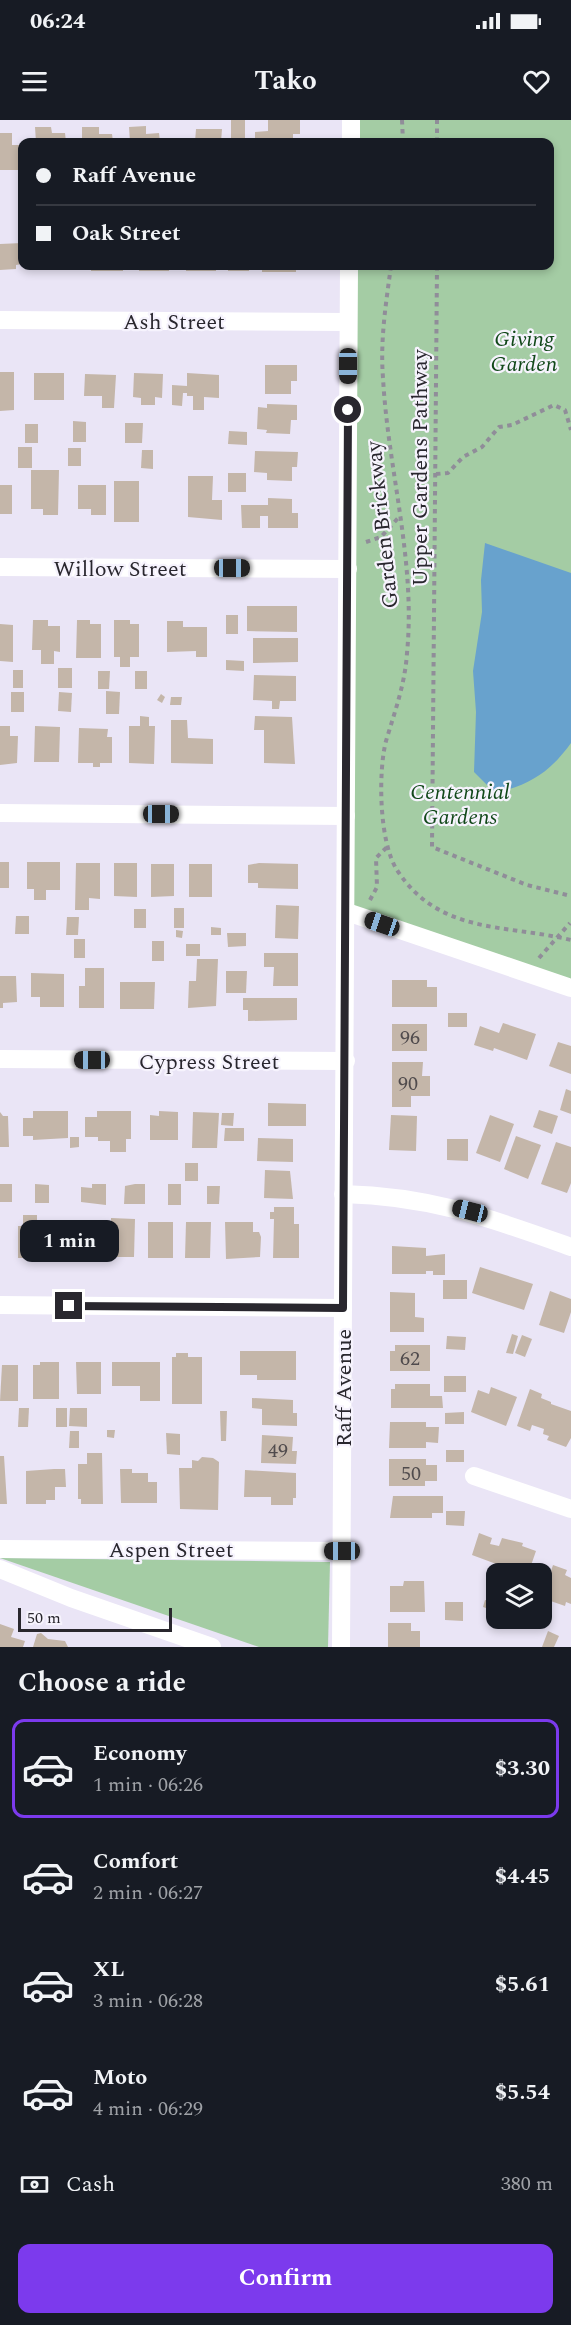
<!DOCTYPE html>
<meta charset="utf-8">
<style>
:root{--surface:#171b24;--page:#242831;--text:#f1f3f6;--muted:#9ea1a6;--line:#363941;--accent:#7c3aed}
body{margin:0;font-family:Spectral,serif;background:var(--page);color:var(--text);height:100vh;display:flex;flex-direction:column;font-size:22px;white-space:nowrap}
*{box-sizing:border-box;margin:0}
p{font-size:20px;color:var(--muted)}
.icon{flex:none;width:33px;height:33px;fill:none;stroke:currentColor;stroke-width:2;stroke-linecap:round;stroke-linejoin:round}
.map{position:relative;height:1527px;overflow:hidden}
.drawer{display:flex;flex-direction:column;background:var(--surface);flex:1}
.drawer>*{flex:none}
.hud{position:absolute;left:18px;top:18px;width:536px;height:132px;border-radius:12px;box-shadow:0 3px 9px #0003;display:grid;align-content:center;height:132px;padding:0 18px;background:var(--surface)}
.fabs{position:absolute;left:486px;top:1443px;display:grid;gap:12px}
.fabs a{display:grid;place-items:center;width:66px;height:66px;border-radius:12px;background:var(--surface);box-shadow:0 3px 9px #0003;font-size:30px}
.scale{position:absolute;left:18px;bottom:15px;width:154px;box-sizing:border-box;padding-left:6px;border:3px solid #29272e;border-top:0;font-size:16px;line-height:21px;white-space:nowrap;color:#29272e;-webkit-text-stroke:4px #f6f3fd;paint-order:stroke}
.end{position:absolute;width:27px;height:27px;margin:-14px;border:8px solid #29272e;background:#fff;box-shadow:0 0 0 3px #fff}
.from{border-radius:50%}
.bubble{position:absolute;height:42px;border-radius:12px;background:var(--surface);box-shadow:0 3px 9px #0003;font-size:20px;font-weight:700;line-height:42px;text-align:center}
.car{position:absolute;width:18px;height:36px;margin:-18px -9px;border-radius:8px;box-shadow:0 0 4px 2px #0007;background:linear-gradient(#222 24%,#8ab4d8 0 40%,#222 0 76%,#8ab4d8 0 86%,#222 0)}
.hud b{display:flex;align-items:center;gap:21px;height:57px;font-size:22px}
.hud b+b{border-top:2px solid var(--line)}
.hud i{width:15px;height:15px;background:var(--text)}
ul{padding:0;list-style:none}
li{display:flex;align-items:center;gap:18px;height:99px;margin:0 12px 9px;padding:0 6px;border:3px solid transparent;border-radius:12px}
li div{flex:1}
li b{display:block;font-size:22px}
li em{font-style:normal;font-weight:700}
li.selected{border-color:var(--accent)}
li>.icon{width:54px;height:54px;stroke-width:1.5}
h2{padding:0 18px;font-size:27px;line-height:72px}
.pay{display:flex;align-items:center;gap:15px;height:66px;padding:0 18px;font-size:22px}
.pay p{margin-inline-start:auto}
.primary-button{display:flex;gap:12px;margin-top:auto;padding:12px 18px}
.primary-button a{flex:1;height:69px;border-radius:12px;background:var(--accent);color:#fff;font-size:24px;font-weight:700;line-height:69px;text-align:center}
.status{display:flex;justify-content:space-between;align-items:center;height:42px;padding:0 30px;background:var(--surface);direction:ltr}
.status svg{height:16px;fill:currentColor}
header{display:flex;justify-content:space-between;align-items:center;height:78px;padding:0 18px;background:var(--surface);font-size:27px;font-weight:700}
.map>svg:first-child{display:block}
.green{fill:#a4cca4}
.water{fill:#68a2cd}
.building{fill:#c4b6a9}
.lines{fill:none;stroke-linecap:round;stroke-linejoin:round}
.path{stroke:#908d99;stroke-width:4;stroke-dasharray:4.5 4.5;stroke-linecap:butt}
.minor{stroke:#fff;stroke-width:18}
.route{stroke:#29272e;stroke-width:8}
.labels{text-anchor:middle;stroke-width:4.5;stroke-linejoin:round;paint-order:stroke}
.number-label{font-size:20px;fill:#504b4d}
.street-label{font-size:22px;fill:#29272e;stroke:#f6f3fd}
.park-label{font-size:22px;font-style:italic;fill:#114819;stroke:#f6f3fd}
</style>
<div class="status"><b>06:24</b><svg viewBox="0 0 49 12"><path d="M0 12V9h3v3zM5 12V6h3v6zM10 12V3h3v9zM15 12V0h3v12zM26 1h20v11H26zM47 4h2v5h-2z"/></svg></div>
<header><svg class="icon" aria-label="menu" viewBox="0 0 24 24"><path d="M4 6h16M4 12h16M4 18h16"/></svg>Tako<svg class="icon" aria-label="heart" viewBox="0 0 24 24"><path d="M12 20l-8-8c-3-5 5-10 8-4 3-6 11-1 8 4z"/></svg></header>
<div class="map">
<svg width="571" height="1527" viewBox="0 0 571 1527">
<rect width="100%" height="100%" fill="#eae5f6"/>
<!-- green -->
<g class="green">
<path d="M357,0H571V868L347,792L355,146H549V22H357Z"/>
<path d="M0,1438L330,1442L328,1527H259Z"/>
</g>
<!-- water -->
<path class="water" d="M485,423L571,453V623C550,652 530,665 495,673L474,652L476,592L473,551L482,492L481,460Z"/>
<!-- building -->
<g class="building">
<rect x="231" y="0" width="14" height="22"/>
<path d="M268,0H300V14H293V22H255V12L268,11Z"/>
<path d="M146,6V14L159,13L160,22H130L129,7Z"/>
<path d="M35,7H51L52,13H65L66,22H36Z"/>
<path d="M82,7H99V14H112L113,22H82Z"/>
<path d="M196,9H222L221,22H195Z"/>
<path d="M0,13H12V25H22V50H0Z"/>
<path d="M22,123V144L16,145V149L0,150V124Z"/>
<rect x="40" y="146" width="24" height="4"/>
<rect x="91" y="146" width="32" height="5"/>
<rect x="139" y="146" width="30" height="5"/>
<rect x="186" y="146" width="30" height="5"/>
<rect x="228" y="146" width="21" height="5"/>
<rect x="262" y="146" width="34" height="6"/>
<path d="M265,245H297V261H291V274H265Z"/>
<path d="M0,252H14V290L0,291Z"/>
<rect x="34" y="253" width="30" height="27"/>
<path d="M134,253L163,254L162,278L155,277V285H141V278L133,277Z"/>
<path d="M187,253L219,255V278L204,277V290H193V276H187V273H183L182,286L172,285V265L187,266Z"/>
<path d="M85,254L116,255L114,288H102V276H84Z"/>
<path d="M267,284L297,285V300H291L290,314L266,313L267,310L257,309L258,287L267,288Z"/>
<path d="M73,301L86,302V322H73Z"/>
<path d="M125,303H143L142,323H125Z"/>
<rect x="25" y="304" width="13" height="19"/>
<path d="M229,311L247,312V325L228,324Z"/>
<rect x="18" y="327" width="14" height="21"/>
<rect x="68" y="328" width="13" height="18"/>
<path d="M142,330H153V349L141,348Z"/>
<path d="M255,331L298,332L297,347H292V361L267,360V353L254,352Z"/>
<path d="M31,350H59L58,395H43V389H31Z"/>
<rect x="228" y="353" width="18" height="19"/>
<path d="M188,356H213L212,380H222V400L188,397Z"/>
<rect x="114" y="361" width="25" height="41"/>
<rect x="0" y="365" width="12" height="29"/>
<path d="M78,365H106V395H91V389H78Z"/>
<path d="M268,378L292,379V393H298V408H268V396H260V408H242L241,385H268Z"/>
<path d="M247,486H297V512L247,511Z"/>
<rect x="226" y="495" width="12" height="19"/>
<path d="M33,500H48V506H60V532L54,531V544H41V530H32Z"/>
<path d="M77,500H90V504H101V538H76Z"/>
<path d="M114,500H130V504H139V537H130V547H120V537H114Z"/>
<path d="M167,501H183V507H207V537H196V531L167,532Z"/>
<path d="M0,504L13,505V542L0,541Z"/>
<path d="M253,518H298V542L253,543Z"/>
<path d="M226,540L244,541V551L226,550Z"/>
<rect x="58" y="548" width="14" height="20"/>
<rect x="13" y="550" width="10" height="18"/>
<path d="M98,551H110L109,569H98Z"/>
<rect x="135" y="551" width="12" height="18"/>
<path d="M254,555L296,556V581H280L279,589H272V581L253,580Z"/>
<path d="M106,571L120,572L119,594H106Z"/>
<rect x="11" y="572" width="13" height="20"/>
<path d="M59,572L72,573L71,592L58,591Z"/>
<path d="M161,574L165,577L162,583L157,580Z"/>
<path d="M171,577H182L181,585H170Z"/>
<path d="M140,596L149,597V606H155L154,644L129,643V606H140Z"/>
<path d="M255,596L292,597L295,644L264,643V610H254Z"/>
<path d="M171,600H187L188,618L213,619V644L171,643Z"/>
<path d="M0,606H10V616H18L17,643L0,645Z"/>
<path d="M35,606L60,607L59,642H34Z"/>
<path d="M79,608L108,609L107,617H112V643H100V647H93V643H78Z"/>
<rect x="0" y="742" width="9" height="26"/>
<path d="M27,742H60V770H46V780H34V769H27Z"/>
<path d="M76,743H100V779L89,778V790H75Z"/>
<path d="M114,743H137V777L114,776Z"/>
<path d="M259,743L298,744V769L258,768V763H248V745Z"/>
<path d="M151,744H174V776L151,777Z"/>
<rect x="189" y="744" width="23" height="33"/>
<path d="M276,785L299,786L298,819L275,818Z"/>
<rect x="174" y="788" width="10" height="20"/>
<rect x="134" y="789" width="12" height="19"/>
<path d="M16,796H29V814H15Z"/>
<path d="M67,797H79L78,815H66Z"/>
<path d="M211,807L221,808V815H211Z"/>
<path d="M176,810L183,811L182,818L176,817Z"/>
<path d="M227,813H246V826L228,827Z"/>
<rect x="74" y="819" width="11" height="19"/>
<rect x="152" y="821" width="12" height="20"/>
<rect x="186" y="824" width="14" height="12"/>
<path d="M264,833H298V866H273L274,847H264Z"/>
<path d="M197,839H218L216,886L188,888L189,861H196Z"/>
<path d="M85,848H104V888H79V866H85Z"/>
<path d="M226,851H247L246,873H226Z"/>
<path d="M31,853L64,854V887H40V877H31Z"/>
<path d="M0,856H16L17,882L3,883V888H0Z"/>
<path d="M392,860H427V867H437V887H392Z"/>
<path d="M120,862H155L154,889H120Z"/>
<path d="M243,878H297V900L248,901V890H243Z"/>
<rect x="448" y="893" width="19" height="14"/>
<path d="M503,903L536,914L527,940L494,928L493,931L474,925L480,906L499,913Z"/>
<rect x="392" y="904" width="35" height="27"/>
<path d="M558,922L571,926V954L549,946Z"/>
<path d="M392,942H423L422,956H430V976H411V987H392Z"/>
<path d="M566,969L571,971V994L560,990Z"/>
<path d="M268,983L306,984V1006H268Z"/>
<path d="M539,990L558,996L552,1014L533,1007Z"/>
<path d="M33,991H68V1018L33,1020V1016H23V998H33Z"/>
<path d="M97,991H131V1019H126V1032H110V1021H98V1017H85V997H97Z"/>
<path d="M159,991L178,992V1020H150V995L159,996Z"/>
<path d="M0,992L3,996H8L9,1027H0Z"/>
<path d="M193,992L219,993L217,1028H192Z"/>
<path d="M222,993H234L233,1006L221,1005Z"/>
<path d="M391,995L417,996L416,1031L389,1030Z"/>
<path d="M490,995L514,1004L500,1042L476,1033Z"/>
<path d="M225,1008H244V1021H224Z"/>
<path d="M516,1016L541,1025L528,1059L504,1049Z"/>
<path d="M70,1017H79V1027L70,1028Z"/>
<path d="M258,1018L293,1019V1042L257,1041Z"/>
<path d="M447,1019H468V1041L447,1040Z"/>
<path d="M556,1022L571,1027V1063L567,1073L541,1064Z"/>
<rect x="185" y="1043" width="13" height="18"/>
<path d="M265,1050L290,1051L293,1079L264,1078Z"/>
<rect x="0" y="1064" width="12" height="18"/>
<path d="M35,1064L49,1065V1083H35Z"/>
<path d="M92,1064H106V1085L81,1082V1067L92,1068Z"/>
<path d="M135,1064H145V1084H124L125,1066Z"/>
<rect x="168" y="1064" width="13" height="21"/>
<path d="M207,1066H220L219,1084H207Z"/>
<path d="M274,1087H294V1104H299V1138H273L274,1099H270V1092H274Z"/>
<path d="M23,1095H37V1106H40V1138H18V1106H23Z"/>
<path d="M111,1098L135,1099L134,1137H110Z"/>
<path d="M61,1101H86L85,1137H61Z"/>
<rect x="148" y="1102" width="25" height="36"/>
<path d="M186,1102H211L210,1138H185Z"/>
<path d="M225,1102H253V1112H259L261,1117L260,1137L226,1139Z"/>
<path d="M392,1126L426,1128V1136L445,1134V1155H433V1151H426V1154H392Z"/>
<path d="M480,1147L533,1164L524,1190L472,1173Z"/>
<rect x="443" y="1160" width="24" height="19"/>
<path d="M550,1171L571,1179V1192L564,1213L539,1205Z"/>
<path d="M390,1172L415,1173V1197L424,1198V1212H390Z"/>
<path d="M512,1214L518,1216L513,1234L506,1233Z"/>
<path d="M522,1215L532,1219L525,1237L515,1233Z"/>
<path d="M447,1216L466,1217L465,1230L446,1229Z"/>
<path d="M395,1225H430V1251H390V1231H395Z"/>
<path d="M240,1231H296V1260H257V1255H240Z"/>
<path d="M176,1233H188V1237H202V1284H172V1237H176Z"/>
<path d="M40,1242H59V1279H33V1245H40Z"/>
<path d="M76,1242H101V1274H77Z"/>
<path d="M112,1242H160V1281H140V1266H112Z"/>
<path d="M2,1245H18V1281H0Z"/>
<rect x="444" y="1256" width="22" height="16"/>
<path d="M395,1264H430V1276H442L443,1288H391V1269H395Z"/>
<path d="M491,1267L517,1277L506,1306L471,1292L478,1270L489,1274Z"/>
<path d="M530,1269L542,1274L541,1278L551,1282V1284L571,1291V1318L566,1327L547,1320L549,1316L543,1314L544,1309L532,1305L530,1311L517,1306Z"/>
<path d="M252,1278L293,1280V1293H297V1306L262,1305V1289L252,1288Z"/>
<path d="M19,1288H29L28,1307H18Z"/>
<rect x="56" y="1288" width="11" height="19"/>
<path d="M70,1288H87V1307L69,1306Z"/>
<path d="M220,1291H227L226,1321H221Z"/>
<path d="M464,1292V1304H445V1293Z"/>
<path d="M390,1302H426V1307H439L438,1323L426,1322V1328H389Z"/>
<path d="M107,1310H115L114,1318L107,1317Z"/>
<path d="M70,1311H79V1328H69Z"/>
<path d="M166,1313L180,1314V1335L167,1334Z"/>
<path d="M262,1315L293,1317L292,1331H297L296,1344L261,1343Z"/>
<rect x="446" y="1330" width="18" height="12"/>
<path d="M87,1333H102L103,1384H81V1379H78V1344H87Z"/>
<path d="M0,1336H4L7,1384H0Z"/>
<path d="M202,1337L213,1338L219,1342L218,1390L180,1389L179,1348H192V1340L198,1341Z"/>
<path d="M389,1339H426V1345H437V1361H425V1366H389Z"/>
<path d="M54,1349H65L66,1367H55V1380H46V1384H26V1351Z"/>
<path d="M120,1349H132V1353H148V1362H157V1383H121Z"/>
<path d="M245,1350L296,1353V1378H293V1385H271V1377H244Z"/>
<path d="M393,1376H443V1393H432V1398H390Z"/>
<path d="M446,1391H465L464,1406L446,1405Z"/>
<path d="M479,1413L492,1418L490,1424L499,1426L502,1418L523,1423L522,1426L536,1431L528,1454L510,1450L509,1454H496L499,1445L472,1435Z"/>
<path d="M553,1445L567,1450L565,1455L571,1458V1484L566,1482L565,1486L542,1478Z"/>
<path d="M404,1461H424L425,1492H390V1466H403Z"/>
<path d="M485,1480L494,1482L492,1490L483,1487Z"/>
<path d="M445,1482H463V1501L445,1500Z"/>
<path d="M388,1503H411V1511H420V1527H388Z"/>
<path d="M0,1504L14,1509L11,1517L25,1521L23,1527H0Z"/>
<path d="M548,1511L559,1516L554,1527H542Z"/>
<path d="M41,1513L48,1519L65,1521L68,1527H33L37,1514Z"/>
</g>
<g class="lines">
<!-- path -->
<g class="path">
<path d="M402,0L403,22"/>
<path d="M437,22V0"/>
<path d="M391,146C386,183 380,220 383,258C388,350 416,441 407,533C405,564 395,591 386,621C378,652 379,722 397,750C439,815 506,804 571,820"/>
<path d="M437,146L432,727L527,765L571,776"/>
<path d="M436,354L448,353L463,337L482,327L499,307L512,305L554,285L565,290L571,310"/>
<path d="M366,422L381,417L399,397"/>
<path d="M370,780L377,767L376,738L387,727"/>
<path d="M539,838L570,803"/>
</g>
<!-- minor -->
<g class="minor">
<path d="M351,22V0"/>
<path d="M0,200L348,202"/>
<path d="M0,447L348,449"/>
<path d="M0,693L346,696"/>
<path d="M347,792L571,868"/>
<path d="M0,939L346,941"/>
<path d="M343,1074C431,1076 490,1098 571,1127"/>
<path d="M0,1185L343,1188"/>
<path d="M474,1356L571,1389"/>
<path d="M0,1429L342,1431"/>
<path d="M0,1449L71,1478L212,1527"/>
<path d="M341,1527L349,146"/>
</g>
</g>
<g class="lines">
<!-- route -->
<path class="route" d="M69,1186L343,1188L348,290"/>
</g>
<g class="labels">
<!-- number labels -->
<g class="number-label">
<text x="410" y="924">96</text>
<text x="408" y="970">90</text>
<text x="410" y="1245">62</text>
<text x="278" y="1337">49</text>
<text x="411" y="1360">50</text>
</g>
<!-- street labels -->
<g class="street-label">
<text x="174" y="209">Ash Street</text>
<text transform="translate(419 348) rotate(-90)" y="8">Upper Gardens Pathway</text>
<text transform="translate(381 405) rotate(-96)" y="8">Garden Brickway</text>
<text x="120" y="456">Willow Street</text>
<text x="209" y="949">Cypress Street</text>
<text transform="translate(343 1268) rotate(-90)" y="8">Raff Avenue</text>
<text x="171" y="1437">Aspen Street</text>
</g>
<!-- park labels -->
<g class="park-label">
<text x="524" y="226">Giving<tspan x="524" dy="25">Garden</tspan></text>
<text x="460" y="679">Centennial<tspan x="460" dy="25">Gardens</tspan></text>
</g>
</g>
</svg>
<div class="fabs">
<a><svg class="icon" aria-label="layers" viewBox="0 0 24 24"><path d="M12 4l9 5-9 5-9-5zM3 14l9 5 9-5"/></svg></a>
</div>
<div class="scale">50 m</div>
<i class="end from" style="left:348px;top:290px"></i>
<i class="end" style="left:69px;top:1186px"></i>
<div class="bubble" style="left:20px;top:1100px;width:99px">1 min</div>
<i class="car" style="left:348px;top:246px;rotate:180deg"></i>
<i class="car" style="left:232px;top:448px;rotate:90deg"></i>
<i class="car" style="left:161px;top:694px;rotate:90deg"></i>
<i class="car" style="left:382px;top:804px;rotate:289deg"></i>
<i class="car" style="left:92px;top:940px;rotate:270deg"></i>
<i class="car" style="left:470px;top:1091px;rotate:284deg"></i>
<i class="car" style="left:342px;top:1431px;rotate:270deg"></i>
<div class="hud">
<b><i class="from"></i>Raff Avenue</b>
<b><i></i>Oak Street</b>
</div>
</div>
<section class="drawer">
<h2>Choose a ride</h2>
<ul>
<li class="selected"><svg class="icon" aria-label="car" viewBox="0 0 24 24"><path d="M5 17H2v-5l4-1 3-4h7l3 4 3 1v5h-3M9 17h6M6 11h13"/><circle cx="7" cy="17" r="2"/><circle cx="17" cy="17" r="2"/></svg><div><b>Economy</b><p>1 min · 06:26</p></div><em>$3.30</em></li>
<li><svg class="icon" aria-label="car" viewBox="0 0 24 24"><path d="M5 17H2v-5l4-1 3-4h7l3 4 3 1v5h-3M9 17h6M6 11h13"/><circle cx="7" cy="17" r="2"/><circle cx="17" cy="17" r="2"/></svg><div><b>Comfort</b><p>2 min · 06:27</p></div><em>$4.45</em></li>
<li><svg class="icon" aria-label="car" viewBox="0 0 24 24"><path d="M5 17H2v-5l4-1 3-4h7l3 4 3 1v5h-3M9 17h6M6 11h13"/><circle cx="7" cy="17" r="2"/><circle cx="17" cy="17" r="2"/></svg><div><b>XL</b><p>3 min · 06:28</p></div><em>$5.61</em></li>
<li><svg class="icon" aria-label="car" viewBox="0 0 24 24"><path d="M5 17H2v-5l4-1 3-4h7l3 4 3 1v5h-3M9 17h6M6 11h13"/><circle cx="7" cy="17" r="2"/><circle cx="17" cy="17" r="2"/></svg><div><b>Moto</b><p>4 min · 06:29</p></div><em>$5.54</em></li>
</ul>
<div class="pay"><svg class="icon" aria-label="cash" viewBox="0 0 24 24"><path d="M3 7h18v10H3z"/><circle cx="12" cy="12" r="2"/></svg>Cash<p>380 m</p></div>
<div class="primary-button"><a>Confirm</a></div>
</section>
